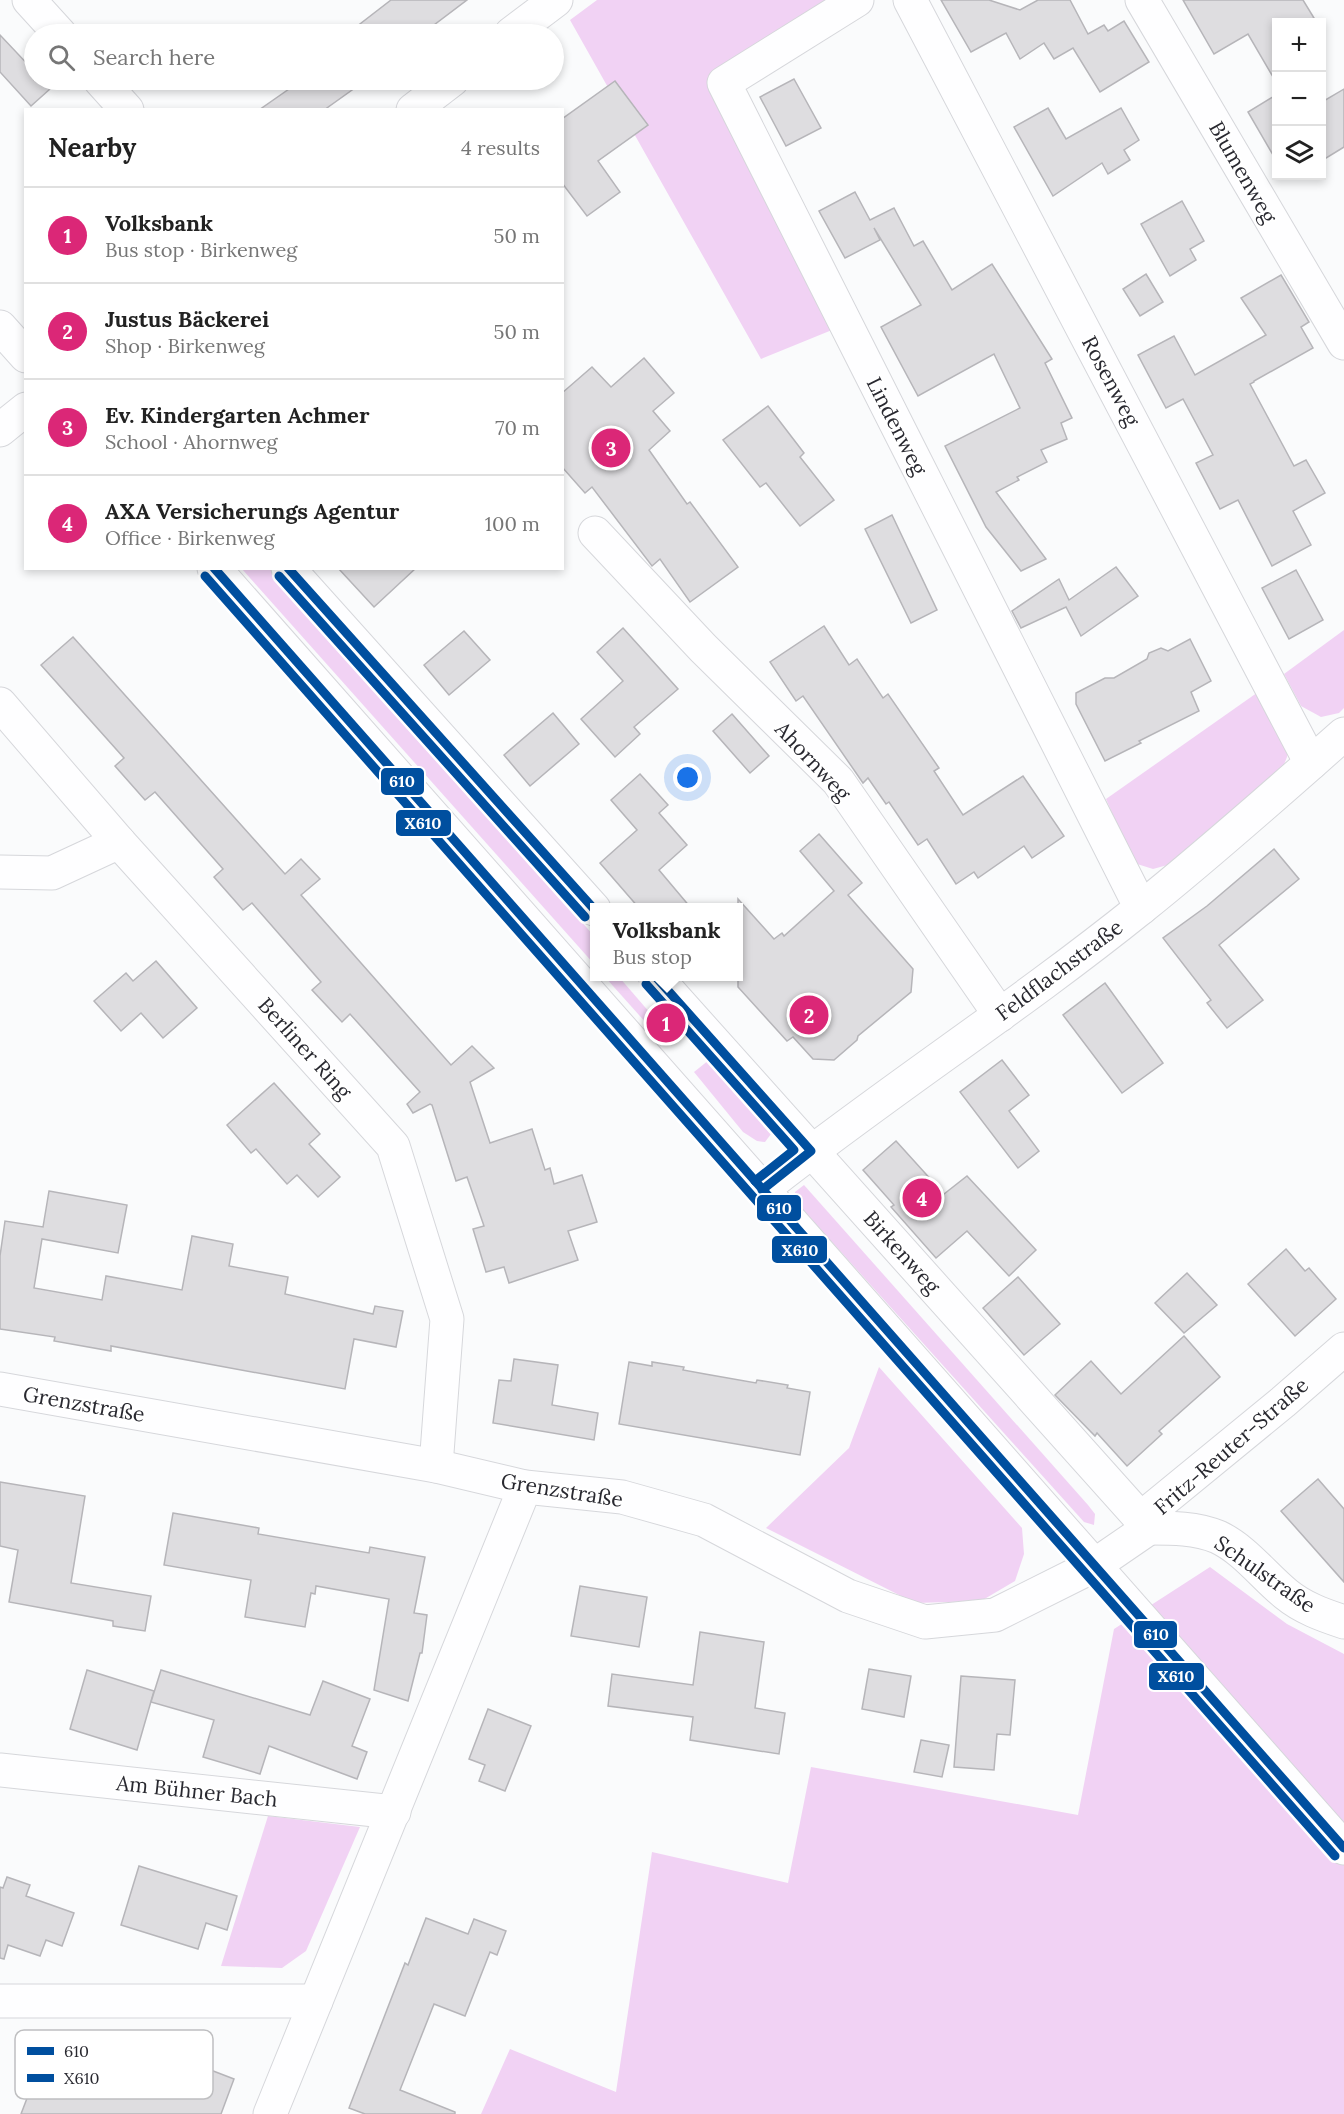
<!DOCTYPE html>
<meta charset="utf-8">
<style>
:root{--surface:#fff;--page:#f2f2f2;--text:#222;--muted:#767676;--line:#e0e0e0;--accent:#db2777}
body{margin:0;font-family:Lora,serif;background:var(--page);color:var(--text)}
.controls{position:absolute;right:18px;top:18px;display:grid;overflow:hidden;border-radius:0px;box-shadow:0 3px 9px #0003}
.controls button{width:54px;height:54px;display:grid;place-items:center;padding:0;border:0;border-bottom:2px solid var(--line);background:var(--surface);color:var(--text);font:30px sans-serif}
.you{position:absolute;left:688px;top:778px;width:21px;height:21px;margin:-15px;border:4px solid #fff;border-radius:50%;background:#1a73e8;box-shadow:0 0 0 9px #1a73e833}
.badge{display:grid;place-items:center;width:39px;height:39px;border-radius:50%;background:var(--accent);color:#fff;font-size:20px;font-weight:700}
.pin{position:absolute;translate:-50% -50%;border:3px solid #fff;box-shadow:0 2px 6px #0006}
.popup{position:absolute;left:590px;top:903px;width:153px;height:78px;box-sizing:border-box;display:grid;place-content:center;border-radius:0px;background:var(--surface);filter:drop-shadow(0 2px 4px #0005);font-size:20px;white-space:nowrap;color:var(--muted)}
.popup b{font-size:22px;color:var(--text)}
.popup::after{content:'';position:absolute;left:50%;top:100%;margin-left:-12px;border:12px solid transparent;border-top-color:var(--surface)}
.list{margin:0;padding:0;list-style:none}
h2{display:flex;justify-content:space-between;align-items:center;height:78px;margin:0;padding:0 24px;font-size:26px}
h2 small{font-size:20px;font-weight:400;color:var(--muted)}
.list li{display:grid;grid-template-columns:39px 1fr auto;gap:18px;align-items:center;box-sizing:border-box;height:96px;padding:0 24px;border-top:2px solid var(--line)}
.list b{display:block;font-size:22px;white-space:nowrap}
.list p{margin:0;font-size:20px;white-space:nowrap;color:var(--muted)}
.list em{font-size:20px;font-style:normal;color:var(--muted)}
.icon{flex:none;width:33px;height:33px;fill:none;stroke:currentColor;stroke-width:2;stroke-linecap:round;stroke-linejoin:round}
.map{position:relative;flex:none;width:1344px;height:2114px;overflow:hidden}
.search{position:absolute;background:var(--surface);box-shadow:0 3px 9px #0003;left:24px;top:24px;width:540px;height:66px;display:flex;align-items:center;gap:15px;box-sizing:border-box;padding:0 21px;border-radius:33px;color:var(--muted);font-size:22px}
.panel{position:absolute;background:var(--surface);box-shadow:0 3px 9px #0003;left:24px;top:108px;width:540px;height:462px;border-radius:0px}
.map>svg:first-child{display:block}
.green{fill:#f1d2f4}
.building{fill:#dedde0;stroke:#b6b5b9;stroke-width:1.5}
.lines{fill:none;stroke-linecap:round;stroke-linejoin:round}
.minor-casing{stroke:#d6d7db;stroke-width:35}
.minor{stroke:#fefeff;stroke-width:33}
.bus-1-casing{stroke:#fff;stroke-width:14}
.bus-2-casing{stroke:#fff;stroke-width:14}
.bus-1{stroke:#004f9f;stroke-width:9}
.bus-2{stroke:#004f9f;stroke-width:9}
.labels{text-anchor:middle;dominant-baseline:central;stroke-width:4.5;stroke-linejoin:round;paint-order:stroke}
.street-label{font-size:21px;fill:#292930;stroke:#fff}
.key{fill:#fff;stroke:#bfbfc1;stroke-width:1.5}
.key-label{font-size:16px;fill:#292930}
.line-badge{stroke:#fff;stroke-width:2}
.badge-label{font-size:16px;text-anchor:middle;font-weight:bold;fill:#fff}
</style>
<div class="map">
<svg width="1344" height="2114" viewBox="0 0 1344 2114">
<rect width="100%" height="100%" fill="#fafbfc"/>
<g class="green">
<polygon points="597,0 837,0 714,83 832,330 761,359 570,20"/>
<polygon points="242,569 272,569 594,936 594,964"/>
<polygon points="1344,630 1344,708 1339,713 1321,717 1301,706 1284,674"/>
<polygon points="1261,690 1289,741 1287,757 1281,772 1171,864 1153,869 1134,863 1106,799"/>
<polygon points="605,977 619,977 663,1028 656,1034"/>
<polygon points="709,1060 771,1134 765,1142 757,1141 743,1132 694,1072"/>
<polygon points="804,1185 1088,1505 1095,1514 1094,1525 1084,1522 796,1202 795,1192"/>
<polygon points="879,1367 1022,1528 1024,1554 1015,1581 981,1601 915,1603 766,1528 849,1448"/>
<polygon points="1210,1567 1287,1624 1344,1654 1344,2114 481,2114 510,2049 616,2092 652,1852 788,1883 811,1767 1078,1815 1114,1629"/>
<polygon points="268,1816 360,1827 306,1951 282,1968 221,1966"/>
</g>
<g class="building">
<polygon points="391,0 467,0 422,34 347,34"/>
<polygon points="941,0 989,0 1020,10 1038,0 1070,0 1088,34 1104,25 1108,31 1124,21 1149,62 1100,92 1073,48 1054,59 1044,43 1020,59 1006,33 971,52"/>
<polygon points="1183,0 1303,0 1314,18 1306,22 1276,22 1276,82 1248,34 1214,54"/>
<polygon points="0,35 34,71 34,80 42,80 50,89 31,106 0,72"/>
<polygon points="794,79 821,128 786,146 760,97"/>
<polygon points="302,80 366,80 324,110 259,110"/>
<polygon points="615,81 648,125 598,161 620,192 587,216 562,183 562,119"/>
<polygon points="1344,89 1344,147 1323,160 1322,102"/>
<polygon points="1276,95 1276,160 1248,112"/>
<polygon points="1048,108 1066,139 1121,108 1139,140 1124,150 1130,160 1108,174 1102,163 1053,196 1014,127"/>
<polygon points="855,192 870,220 894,208 914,246 923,241 952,290 992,264 1052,359 1045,363 1072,418 1061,423 1067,439 1041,450 1047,462 1017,477 1019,480 996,492 1046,559 1021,571 986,527 945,446 1020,408 994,354 918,396 881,327 921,305 874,228 880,240 845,258 819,211"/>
<polygon points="1182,201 1204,241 1190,249 1196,260 1170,276 1141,224"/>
<polygon points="1146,274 1163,302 1140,316 1123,289"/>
<polygon points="1281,275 1309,322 1301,327 1313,348 1254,381 1254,382 1250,384 1294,466 1306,460 1325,493 1293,511 1311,545 1272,566 1238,500 1220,509 1196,463 1213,455 1183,399 1166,408 1138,355 1174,336 1195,375 1266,335 1241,298"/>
<polygon points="644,358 674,393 653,411 670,431 649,450 687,504 690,502 738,567 690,602 660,559 652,566 592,487 585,493 562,467 562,393 592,367 611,387"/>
<polygon points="768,406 804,453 800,457 834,500 800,526 766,483 760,487 723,440"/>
<polygon points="892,515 937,610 911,623 865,529"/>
<polygon points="1116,567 1138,596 1081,636 1066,607 1021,628 1012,611 1059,579 1069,600"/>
<polygon points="338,568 416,568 374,607"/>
<polygon points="1296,570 1323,620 1289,639 1262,588"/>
<polygon points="824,626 849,665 857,659 883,698 888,694 939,768 934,771 963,815 1023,776 1064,836 1032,858 1024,846 978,878 974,872 956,884 927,839 918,845 889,802 886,804 868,778 863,783 803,696 796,701 770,662"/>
<polygon points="623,628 678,689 634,727 640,734 615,757 581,719 623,681 597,652"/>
<polygon points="464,631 490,660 449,695 424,665"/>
<polygon points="73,637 285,874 301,859 320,879 301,895 451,1065 472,1046 494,1068 470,1082 490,1143 532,1129 545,1170 550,1168 554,1184 582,1175 597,1222 568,1231 578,1260 509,1283 504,1267 486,1272 473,1229 484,1226 467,1177 456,1181 432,1105 430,1104 413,1113 407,1104 420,1092 350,1014 342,1022 312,990 321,982 252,903 243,910 214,877 223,869 155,792 145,800 115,766 124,758 41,665"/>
<polygon points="1190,639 1211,681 1191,692 1199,711 1139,741 1141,743 1105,761 1076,704 1076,693 1105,678 1114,678 1147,659 1149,653 1161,648 1168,651"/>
<polygon points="553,713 579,744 530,786 504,755"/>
<polygon points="732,714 769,756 750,773 713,731"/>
<polygon points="640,774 668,805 659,813 687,845 659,870 691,908 639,908 600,863 637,830 611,800"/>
<polygon points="819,834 862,883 848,895 913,969 911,992 858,1036 857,1040 834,1060 813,1059 793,1037 787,1041 738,987 738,899 774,939 782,933 784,936 834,891 800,851"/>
<polygon points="1274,849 1299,879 1219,945 1263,1000 1227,1028 1207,1003 1211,1000 1163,938 1207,906"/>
<polygon points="156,961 197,1008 163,1038 141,1013 121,1031 94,1001 126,973 133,981"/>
<polygon points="1105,983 1163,1063 1122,1093 1063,1015"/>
<polygon points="1002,1060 1029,1095 1009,1111 1039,1151 1018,1168 960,1092"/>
<polygon points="274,1083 320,1134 309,1144 340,1177 318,1197 297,1175 287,1184 256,1149 251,1153 227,1125"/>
<polygon points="896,1141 944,1194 967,1176 1036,1250 1009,1276 967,1231 936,1258 891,1207 894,1205 863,1170"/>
<polygon points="49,1191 127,1205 118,1253 42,1239 34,1288 102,1300 106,1276 182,1290 192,1236 233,1244 229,1266 288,1277 285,1294 373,1314 375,1306 403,1311 396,1347 354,1339 345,1389 111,1346 111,1351 54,1341 55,1337 0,1329 0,1256 5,1221 43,1227"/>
<polygon points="1286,1249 1305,1271 1309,1268 1336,1299 1295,1336 1248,1284"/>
<polygon points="1187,1273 1217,1305 1184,1333 1155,1303"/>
<polygon points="1018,1277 1060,1324 1024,1355 983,1308"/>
<polygon points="1184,1336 1220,1377 1159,1431 1162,1434 1127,1466 1097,1433 1095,1436 1055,1395 1091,1361 1121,1394"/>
<polygon points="514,1359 558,1365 552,1405 598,1413 594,1440 493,1423 499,1380 511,1381"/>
<polygon points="629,1362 652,1366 652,1362 684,1367 683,1370 705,1374 756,1383 757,1380 788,1385 787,1388 810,1392 800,1455 619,1424"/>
<polygon points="1318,1479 1344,1509 1344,1582 1281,1511"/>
<polygon points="0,1482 85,1496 71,1583 151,1596 145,1631 113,1626 113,1621 9,1602 18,1550 0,1546"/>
<polygon points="173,1513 259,1528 258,1534 369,1553 370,1547 425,1557 414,1613 427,1615 422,1653 420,1653 408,1701 374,1690 389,1599 316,1586 315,1594 311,1593 305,1627 245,1617 251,1580 164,1565"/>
<polygon points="580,1586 647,1597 639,1647 571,1636"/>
<polygon points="700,1632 764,1642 755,1708 785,1713 779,1754 690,1740 693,1717 608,1706 612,1674 693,1685"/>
<polygon points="869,1669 911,1676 904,1717 862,1709"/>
<polygon points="87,1670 154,1691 137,1750 70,1729"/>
<polygon points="161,1670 310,1715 323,1681 370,1699 352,1746 367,1752 357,1779 269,1746 260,1774 203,1757 214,1720 151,1702"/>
<polygon points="961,1676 1015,1680 1010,1735 997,1734 994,1770 954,1767"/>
<polygon points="488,1709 531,1726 505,1791 479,1781 485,1765 469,1759"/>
<polygon points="921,1740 949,1745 942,1777 914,1772"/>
<polygon points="139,1866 237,1896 227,1930 206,1923 198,1949 121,1925"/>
<polygon points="7,1877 30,1885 26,1896 74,1913 62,1946 46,1940 40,1956 8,1945 4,1959 0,1958 0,1887 3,1888"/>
<polygon points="426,1918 468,1934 474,1919 506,1931 497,1955 490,1952 465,2016 434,2004 400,2090 455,2112 455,2114 365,2114 349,2108 405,1963 408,1965"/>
<polygon points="169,2054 234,2079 221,2114 21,2114 42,2059 130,2092 134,2083 155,2091"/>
</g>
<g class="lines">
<defs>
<g id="minor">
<polyline points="29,0 60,34"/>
<polyline points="857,0 724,83 1141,908"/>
<polyline points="910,0 1311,763"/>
<polyline points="1142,0 1344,343"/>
<polyline points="511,34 556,0"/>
<polyline points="100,80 127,110"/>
<polyline points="413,110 452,80"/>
<polyline points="0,327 26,356"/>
<polyline points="0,430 26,409"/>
<polyline points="595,533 703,648 838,781 1000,1015"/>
<polyline points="214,568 1344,1848"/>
<polyline points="288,568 594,909"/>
<polyline points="0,704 119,842 393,1146 447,1319 436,1466"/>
<polyline points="0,872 52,873 119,842"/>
<polyline points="655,976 1149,1528"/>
<path d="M762,1190C886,1092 1018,1007 1141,908C1210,853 1277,793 1344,734"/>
<polyline points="0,1389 436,1466 525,1487 622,1497 704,1520 848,1596 925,1622 995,1615 1095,1565 1149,1528"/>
<polyline points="1149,1528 1150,1511 1283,1402 1344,1349"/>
<path d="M1149,1528C1172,1528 1196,1528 1218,1537C1244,1549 1264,1576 1286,1594C1303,1608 1323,1615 1344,1622"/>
<polyline points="0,1770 394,1812"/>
<polyline points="0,2001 316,2001"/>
<polyline points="270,2114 525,1487"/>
</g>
</defs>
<use href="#minor" class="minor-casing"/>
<use href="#minor" class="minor"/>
<defs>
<g id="bus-1">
<polyline points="214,568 1344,1848"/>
<polyline points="288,568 594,909"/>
<polyline points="655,976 811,1151 762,1190"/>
</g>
<g id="bus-2">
<polyline points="205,576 1335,1856"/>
<polyline points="279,576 585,917"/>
<polyline points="646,984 794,1150 755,1181"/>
</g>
</defs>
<use href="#bus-1" class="bus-1-casing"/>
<use href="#bus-2" class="bus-2-casing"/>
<use href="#bus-1" class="bus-1"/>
<use href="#bus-2" class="bus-2"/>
</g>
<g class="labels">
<g class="street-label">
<text transform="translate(1243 172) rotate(60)">Blumenweg</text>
<text transform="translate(1111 381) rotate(62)">Rosenweg</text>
<text transform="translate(897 426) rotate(63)">Lindenweg</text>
<text transform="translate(813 761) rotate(47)">Ahornweg</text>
<text transform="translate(1059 970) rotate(-37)">Feldflachstraße</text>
<text transform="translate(305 1048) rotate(48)">Berliner Ring</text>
<text transform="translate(902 1252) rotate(48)">Birkenweg</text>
<text transform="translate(84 1404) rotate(10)">Grenzstraße</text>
<text transform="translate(1231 1446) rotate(-41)">Fritz-Reuter-Straße</text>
<text transform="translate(562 1490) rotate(9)">Grenzstraße</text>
<text transform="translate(1265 1574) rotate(35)">Schulstraße</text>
<text transform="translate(197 1791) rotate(6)">Am Bühner Bach</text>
</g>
</g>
<rect x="15" y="2030" width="198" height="69" rx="9" class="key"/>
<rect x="27" y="2047" width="27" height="8" fill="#004f9f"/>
<rect x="27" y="2074" width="27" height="8" fill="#004f9f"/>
<g class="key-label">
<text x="64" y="2057">610</text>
<text x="64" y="2084">X610</text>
</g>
<g class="line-badge">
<rect x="380" y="767" width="45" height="29" rx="6" fill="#004f9f"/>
<rect x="395" y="809" width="57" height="28" rx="6" fill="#004f9f"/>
<rect x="756" y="1194" width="46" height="28" rx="6" fill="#004f9f"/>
<rect x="771" y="1235" width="57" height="29" rx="6" fill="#004f9f"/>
<rect x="1133" y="1620" width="45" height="29" rx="6" fill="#004f9f"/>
<rect x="1148" y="1662" width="57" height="29" rx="6" fill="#004f9f"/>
</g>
<g class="badge-label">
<text x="402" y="787">610</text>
<text x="423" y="829">X610</text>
<text x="779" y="1214">610</text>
<text x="800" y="1256">X610</text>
<text x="1156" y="1640">610</text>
<text x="1176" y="1682">X610</text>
</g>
</svg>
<div class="controls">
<button>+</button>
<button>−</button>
<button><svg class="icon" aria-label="layers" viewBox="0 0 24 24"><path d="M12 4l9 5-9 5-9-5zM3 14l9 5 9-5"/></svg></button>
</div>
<div class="you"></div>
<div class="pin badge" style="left:666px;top:1023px">1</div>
<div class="popup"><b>Volksbank</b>Bus stop</div>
<div class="pin badge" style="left:809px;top:1015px">2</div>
<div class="pin badge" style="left:611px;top:448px">3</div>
<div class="pin badge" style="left:922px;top:1198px">4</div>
<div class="search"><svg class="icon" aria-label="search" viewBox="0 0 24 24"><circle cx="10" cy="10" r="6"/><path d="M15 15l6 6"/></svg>Search here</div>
<section class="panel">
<h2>Nearby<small>4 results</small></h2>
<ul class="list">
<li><span class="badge">1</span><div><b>Volksbank</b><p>Bus stop · Birkenweg</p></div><em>50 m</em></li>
<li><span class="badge">2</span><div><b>Justus Bäckerei</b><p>Shop · Birkenweg</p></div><em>50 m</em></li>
<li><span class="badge">3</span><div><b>Ev. Kindergarten Achmer</b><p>School · Ahornweg</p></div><em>70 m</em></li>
<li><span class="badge">4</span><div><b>AXA Versicherungs Agentur</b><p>Office · Birkenweg</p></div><em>100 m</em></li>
</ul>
</section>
</div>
